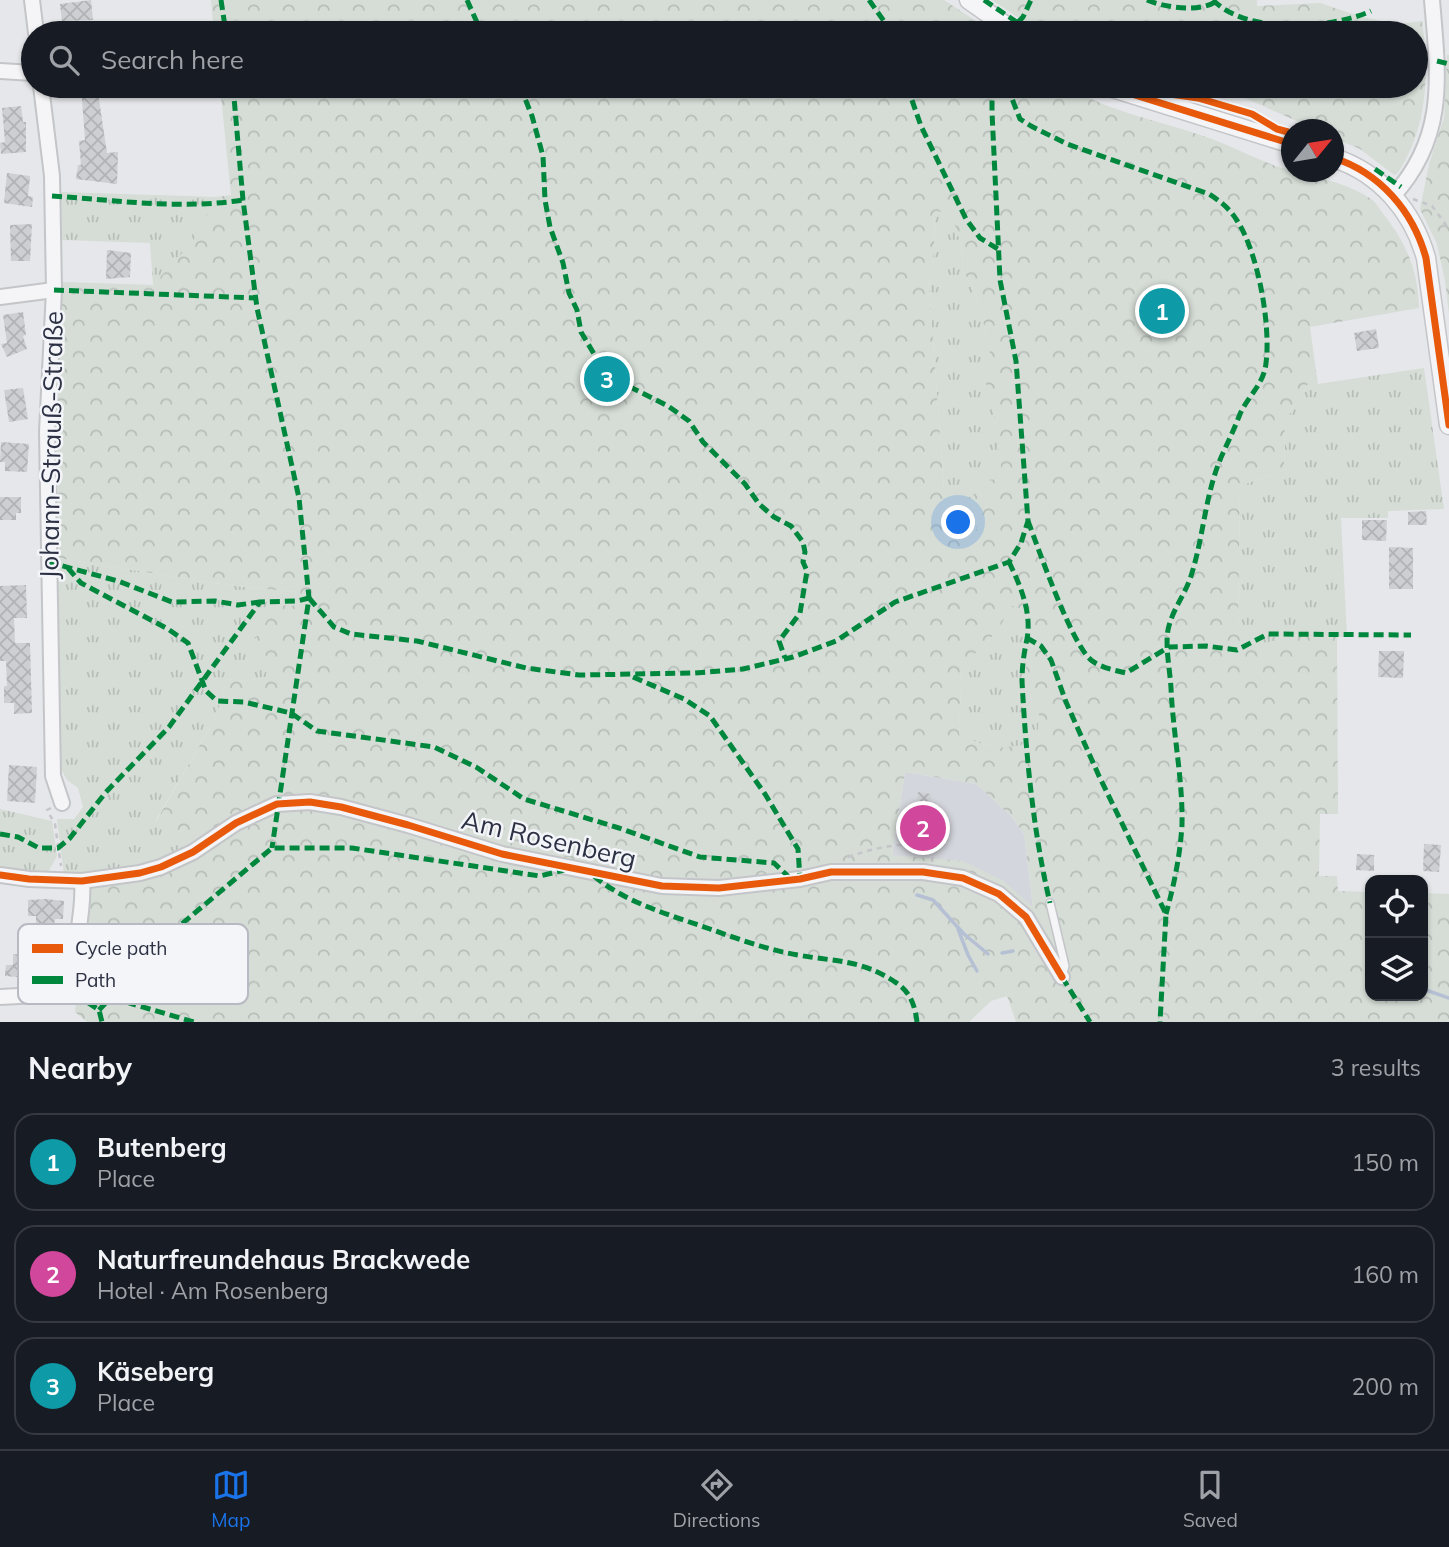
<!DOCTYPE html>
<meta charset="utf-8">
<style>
:root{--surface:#171b24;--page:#20242c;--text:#f1f3f6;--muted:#9ea1a6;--line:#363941;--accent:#1a73e8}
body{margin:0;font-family:Mulish,sans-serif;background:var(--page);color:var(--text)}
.controls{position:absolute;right:21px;bottom:21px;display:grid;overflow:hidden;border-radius:14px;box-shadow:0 2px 5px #0004}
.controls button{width:63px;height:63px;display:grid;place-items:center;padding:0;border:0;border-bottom:2px solid var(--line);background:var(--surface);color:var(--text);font:35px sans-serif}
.compass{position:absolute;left:1281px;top:119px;width:63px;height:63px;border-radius:50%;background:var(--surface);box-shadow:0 2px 5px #0004;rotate:60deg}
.you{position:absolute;left:959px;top:523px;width:24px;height:24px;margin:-18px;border:5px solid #fff;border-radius:50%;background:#1a73e8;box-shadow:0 0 0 10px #1a73e833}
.badge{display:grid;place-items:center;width:46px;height:46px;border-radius:50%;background:var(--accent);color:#fff;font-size:23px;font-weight:700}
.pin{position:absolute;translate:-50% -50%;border:4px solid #fff;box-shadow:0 2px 7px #0006}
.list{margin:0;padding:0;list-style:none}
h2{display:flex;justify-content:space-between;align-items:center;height:91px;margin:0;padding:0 28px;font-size:30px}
h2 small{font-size:23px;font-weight:400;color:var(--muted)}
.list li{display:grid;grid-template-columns:46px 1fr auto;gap:21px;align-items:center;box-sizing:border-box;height:98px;margin:0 14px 14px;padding:0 14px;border:2px solid var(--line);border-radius:21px}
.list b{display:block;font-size:26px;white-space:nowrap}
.list p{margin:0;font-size:23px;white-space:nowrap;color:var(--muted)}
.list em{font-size:23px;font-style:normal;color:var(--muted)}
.icon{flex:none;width:38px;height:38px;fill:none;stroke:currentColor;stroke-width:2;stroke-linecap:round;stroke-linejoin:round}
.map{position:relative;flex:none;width:1449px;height:1022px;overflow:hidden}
.search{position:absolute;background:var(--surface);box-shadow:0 2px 5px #0004;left:21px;right:21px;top:21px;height:77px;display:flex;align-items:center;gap:18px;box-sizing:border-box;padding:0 24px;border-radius:38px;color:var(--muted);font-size:26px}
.sheet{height:427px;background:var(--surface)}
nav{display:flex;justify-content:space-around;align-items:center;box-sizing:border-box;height:98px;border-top:2px solid var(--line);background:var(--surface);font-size:19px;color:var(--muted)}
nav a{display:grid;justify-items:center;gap:4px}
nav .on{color:var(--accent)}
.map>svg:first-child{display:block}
.built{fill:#d4d6dd}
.grass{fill:url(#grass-tufts)}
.forest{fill:url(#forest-crowns);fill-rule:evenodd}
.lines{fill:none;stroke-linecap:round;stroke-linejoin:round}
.stream{stroke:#b5c0d4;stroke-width:3.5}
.building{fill:url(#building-cross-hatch)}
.service-casing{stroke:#c4c5c8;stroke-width:10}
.minor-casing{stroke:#c4c5c8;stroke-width:18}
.tertiary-casing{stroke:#c4c5c8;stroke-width:21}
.path{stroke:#c5c5ca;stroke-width:2.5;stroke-dasharray:5 5;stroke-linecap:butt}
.service{stroke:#f5f5f7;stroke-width:7}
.minor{stroke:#f5f5f7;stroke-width:14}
.tertiary{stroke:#f5f5f7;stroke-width:18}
.quiet{stroke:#00873e;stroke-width:5;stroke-dasharray:10 5;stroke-linecap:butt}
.cycleway-casing{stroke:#f4f5f9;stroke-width:11}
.cycleway{stroke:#e8590c;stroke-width:7}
.labels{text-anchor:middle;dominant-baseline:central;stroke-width:5;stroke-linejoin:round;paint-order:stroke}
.street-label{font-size:26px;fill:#2c3144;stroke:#f4f5f9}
.key{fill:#f4f5f9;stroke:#b8bac3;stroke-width:2}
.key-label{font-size:19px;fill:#2c3144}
</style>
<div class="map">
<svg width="1449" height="1022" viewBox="0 0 1449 1022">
<defs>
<pattern id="grass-tufts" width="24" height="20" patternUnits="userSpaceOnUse" patternTransform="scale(1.75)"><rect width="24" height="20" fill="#d5ddd6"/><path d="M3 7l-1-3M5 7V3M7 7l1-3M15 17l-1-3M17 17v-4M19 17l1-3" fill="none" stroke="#b7beb9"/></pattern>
<pattern id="forest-crowns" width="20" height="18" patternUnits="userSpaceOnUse" patternTransform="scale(1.75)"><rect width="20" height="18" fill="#d5ddd6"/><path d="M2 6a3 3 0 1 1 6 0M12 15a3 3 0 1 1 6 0" fill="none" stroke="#b7beb9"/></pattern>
<pattern id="building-cross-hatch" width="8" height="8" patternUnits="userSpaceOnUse" patternTransform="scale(1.75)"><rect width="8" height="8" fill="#cecfd2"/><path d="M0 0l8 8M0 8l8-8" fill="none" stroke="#b1b2b6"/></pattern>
</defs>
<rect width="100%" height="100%" fill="#e6e7ea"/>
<polygon class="built" points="905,772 976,784 1010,815 1024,834 1033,908 1002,880 892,856"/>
<g class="grass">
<polygon points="61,192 216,197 194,241 153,285 150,243 62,240"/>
<polygon points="935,211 951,212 961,244 963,270 977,297 990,349 987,385 995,421 1003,474 982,486 977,529 965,536 944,520 944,488 929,287 934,249"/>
<polygon points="1424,368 1444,509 1388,511 1388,518 1341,518 1347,637 1288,635 1245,652 1238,633 1240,486 1284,470 1285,421 1316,371 1318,384"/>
<polygon points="57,558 227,585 296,592 293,607 251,645 269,658 266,677 246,681 227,679 216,717 155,822 186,833 186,845 156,861 121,870 64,875 57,819 74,819 83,807 78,788 67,780 61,769"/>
<path d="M1009,604L1029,611L1032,649L1026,661V689L1039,711L1038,742C1002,750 992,751 959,734L962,664C981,648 1004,630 1009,604Z"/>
<polygon points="0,809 52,821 57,856 47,874 0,867"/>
</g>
<g class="forest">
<polygon points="211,0 944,0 994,33 214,33"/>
<path d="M992,0H1257V6L1320,3L1362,17L1398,24L1422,21C1430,73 1427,130 1397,174L1394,175L1360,149L1334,138V130L1315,129L1231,92L1206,86H1416V33H1041Z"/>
<polygon points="1447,55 1449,55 1449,314 1445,281 1437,244 1420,209 1429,164 1444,118"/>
<path d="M220,86H1066C1111,113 1163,121 1212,139C1233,147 1254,158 1276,166C1306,176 1343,180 1371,199C1376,202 1380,210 1384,215C1407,244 1418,271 1419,308L1310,327L1316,371L1285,421L1284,470L1240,486L1238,633H1246L1245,651L1288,635L1337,637L1338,814H1320L1319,876H1337L1338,891L1370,892V996H1423V893L1449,894V1022H1016L1007,996L991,1001L969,1022H87L75,1012L90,889L159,876L184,862L186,833L155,823L216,717L227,679L246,681L266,677L269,658L251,645L277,605L293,606L296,592L227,585L57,558L55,431L63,282L153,285L193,241L216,197L231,195ZM935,211L951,213L961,244L963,270L977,297L990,349L986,385L995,421L1002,474L982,486L965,503L977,529L965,536L944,520V488L929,287L934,249ZM1009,605L1029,611L1032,649L1026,661V689L1039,711L1038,741C1002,750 992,751 959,734L962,665C981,648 1004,630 1009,605ZM905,772L976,784L1010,815L1024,834L1033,907L1002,880L963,861L892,855Z"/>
</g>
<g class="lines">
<g class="stream">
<polyline points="917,895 933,900 964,934 988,954"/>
<polyline points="958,929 968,955 977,971"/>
<polyline points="1002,953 1013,951"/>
<polyline points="1423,989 1449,998"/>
</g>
</g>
<g class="building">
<polygon points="91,0 93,20 62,21 60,4"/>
<polygon points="81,86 97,86 107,153 118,152 117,184 76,179 78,165 81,165 79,141 85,140"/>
<polygon points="21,106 23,122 26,122 26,152 1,154 0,143 5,142 2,108"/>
<polygon points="7,173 30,176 28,196 33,197 32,207 4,203"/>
<polygon points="32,224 30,261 11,261 10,225"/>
<polygon points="107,250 131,253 130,277 106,279"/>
<polygon points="23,312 26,335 23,336 27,349 7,357 1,344 7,343 3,315"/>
<polygon points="1376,329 1379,348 1357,351 1354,333"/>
<polygon points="23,388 28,419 9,422 4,390"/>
<polygon points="1,442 29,444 27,472 5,471 5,462 0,462"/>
<polygon points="0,497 21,497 21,513 16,513 16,520 0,520"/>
<polygon points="1426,511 1427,525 1408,525 1408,512"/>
<polygon points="1362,520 1387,520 1386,541 1362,540"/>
<polygon points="1389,547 1413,548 1413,589 1389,589"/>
<polygon points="26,585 27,618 14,618 15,643 30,643 32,713 14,714 14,703 4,703 4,686 7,686 6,661 0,661 0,586"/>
<polygon points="1379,651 1404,651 1403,678 1378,677"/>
<polygon points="9,765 37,767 35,803 7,801"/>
<polygon points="918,792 931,794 930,809 935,810 930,839 914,838"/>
<polygon points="1424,844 1441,845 1439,872 1423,871"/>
<polygon points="1357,854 1374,855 1374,871 1356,870"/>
<polygon points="46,899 64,901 63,919 55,919 54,925 36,924 36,916 28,916 28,900"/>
<polygon points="13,954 30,955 30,964 42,965 41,979 5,976 6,965 13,965"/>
</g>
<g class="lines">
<defs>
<polyline id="service" points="1050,903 1065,966 1062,976"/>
<g id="minor">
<polyline points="32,0 36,33"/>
<polyline points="0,71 33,73"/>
<polyline points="41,86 52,176 54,290 47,432 53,776 62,803"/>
<path d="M1393,196C1448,136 1438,74 1432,0"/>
<polyline points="0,297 54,290"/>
<polyline points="0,875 29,879 82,881 140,873 161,867 193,852 236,823 277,804 310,802 341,807 408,825 502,854 662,886 719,888 800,879 831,872 923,872 963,878 999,894 1026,917 1062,977"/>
<path d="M0,997L38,995L63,986C75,968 84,903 82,881"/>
</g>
<g id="tertiary">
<polyline points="969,0 1016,33"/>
<polyline points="1106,86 1292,144"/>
<path d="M1334,158C1380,173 1413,211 1426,258L1449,425"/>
</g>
</defs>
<use href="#service" class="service-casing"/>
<use href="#minor" class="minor-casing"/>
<use href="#tertiary" class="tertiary-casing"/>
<g class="path">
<polyline points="1413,199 1432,206 1449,229"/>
<polyline points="51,808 47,810 55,824 61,866"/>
<path d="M848,857C877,847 903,842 934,845L932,862"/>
</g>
<use href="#service" class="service"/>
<use href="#minor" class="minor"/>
<use href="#tertiary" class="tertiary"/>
<g class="quiet">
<polyline points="221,0 226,33"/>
<polyline points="467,0 479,27 486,33"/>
<polyline points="869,0 886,24 890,33"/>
<polyline points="984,0 1033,33"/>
<path d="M1147,0C1166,8 1202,13 1218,0"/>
<path d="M1213,0C1247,35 1331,29 1371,11"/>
<polyline points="886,24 896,26 903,33"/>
<polyline points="1008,33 1023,17 1031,0"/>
<polyline points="1437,61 1449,64"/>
<polyline points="233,86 243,200 257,308 299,498 309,598 272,848"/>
<polyline points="520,86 532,116 543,156 545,200 550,227 563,263 569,293 577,310 581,332 600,364 616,380 668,406 689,421 703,442 745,484 759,504 774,517 791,526 803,542 805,552 803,562 807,571 800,613 779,641 785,658"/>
<polyline points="907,86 921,126 966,219 980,238 998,249"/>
<path d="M1007,86L1020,119L1031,126L1067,144L1209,194C1220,201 1229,208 1236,219C1258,251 1271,325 1266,363C1264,384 1248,396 1240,414C1235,427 1229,440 1223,453C1205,492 1204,536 1191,576C1185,595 1172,610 1168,630C1165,647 1170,670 1171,688C1173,734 1183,780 1182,825C1180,856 1174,885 1166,914"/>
<polyline points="1375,169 1401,187"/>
<path d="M52,196C116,200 179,210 243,200"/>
<polyline points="54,290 256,298"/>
<path d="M1028,521C1039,550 1071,643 1091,660C1101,668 1114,670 1126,673L1169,647L1206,646L1237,650L1268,634L1411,635"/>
<polyline points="48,562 118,581 172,602 215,601 238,605 260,602"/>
<path d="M1009,562C1020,585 1032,612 1027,639C1024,653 1022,666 1022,681C1026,755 1033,831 1050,903"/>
<polyline points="68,568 81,583 168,629 188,643 206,691 217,701 244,702 291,713 317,731 434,747 476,767 524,799 619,828 700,857 774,863 791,879"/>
<polyline points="309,598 334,627 351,634 417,641 526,668 579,675 695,673 743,669 793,657 836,641 895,602 1009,562 1021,543 1028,521 1016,361 1000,280 992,112 992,86"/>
<polyline points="1027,638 1041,646 1051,660 1066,702 1099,776 1166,914 1160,1022"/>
<polyline points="633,677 684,699 710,716 765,794 798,849 800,879"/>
<polyline points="0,834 18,837 39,848 58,848 70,838 106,792 169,727 260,602 297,601 309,598"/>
<path d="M594,876C626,903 670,915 710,929C738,939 768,950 798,955C836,962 860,959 895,982C910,991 915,1005 917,1022"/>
<polyline points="1062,977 1090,1022"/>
<polyline points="63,986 99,1010 102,1022"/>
<polyline points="112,998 194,1022"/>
<polyline points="99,1010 171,933 272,848 352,848 540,876 564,870"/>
</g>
<defs>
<g id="cycleway">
<polyline points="1106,86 1292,144"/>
<polyline points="1163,93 1198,98 1252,114 1277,129 1288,132"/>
<path d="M1334,158C1380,173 1413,211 1426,258L1449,425"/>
<polyline points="0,875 29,879 82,881 140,873 161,867 193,852 236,823 277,804 310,802 341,807 408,825 502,854 662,886 719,888 800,879 831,872 923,872 963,878 999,894 1026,917 1062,977"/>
</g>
</defs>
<use href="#cycleway" class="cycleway-casing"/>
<use href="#cycleway" class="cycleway"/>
</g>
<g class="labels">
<g class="street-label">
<text transform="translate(51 445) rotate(-89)">Johann-Strauß-Straße</text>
<text transform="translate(549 839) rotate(13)">Am Rosenberg</text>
</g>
</g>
<rect x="18" y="924" width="230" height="80" rx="10" class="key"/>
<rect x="32" y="944" width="31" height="9" fill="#e8590c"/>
<rect x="32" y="976" width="31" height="8" fill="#00873e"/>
<g class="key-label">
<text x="75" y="955">Cycle path</text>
<text x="75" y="987">Path</text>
</g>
</svg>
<div class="controls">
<button><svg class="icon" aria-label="locate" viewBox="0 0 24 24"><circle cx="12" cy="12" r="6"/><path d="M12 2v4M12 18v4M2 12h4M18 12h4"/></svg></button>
<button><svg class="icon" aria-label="layers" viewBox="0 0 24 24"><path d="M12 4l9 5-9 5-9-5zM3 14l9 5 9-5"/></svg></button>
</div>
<svg class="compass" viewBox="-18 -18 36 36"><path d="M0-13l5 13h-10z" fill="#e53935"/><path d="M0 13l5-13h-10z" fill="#9ea1a6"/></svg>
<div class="you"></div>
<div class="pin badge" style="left:1162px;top:311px;background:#0f9aa8">1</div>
<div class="pin badge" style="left:923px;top:828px;background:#d1479c">2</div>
<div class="pin badge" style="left:607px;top:379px;background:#0f9aa8">3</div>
<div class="search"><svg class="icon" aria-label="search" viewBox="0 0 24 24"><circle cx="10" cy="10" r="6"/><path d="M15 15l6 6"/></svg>Search here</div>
</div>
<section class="sheet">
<h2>Nearby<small>3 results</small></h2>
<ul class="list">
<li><span class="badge" style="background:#0f9aa8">1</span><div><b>Butenberg</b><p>Place</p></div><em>150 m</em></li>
<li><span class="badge" style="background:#d1479c">2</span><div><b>Naturfreundehaus Brackwede</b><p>Hotel · Am Rosenberg</p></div><em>160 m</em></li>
<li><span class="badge" style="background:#0f9aa8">3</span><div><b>Käseberg</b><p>Place</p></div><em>200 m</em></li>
</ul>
</section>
<nav>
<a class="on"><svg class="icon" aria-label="map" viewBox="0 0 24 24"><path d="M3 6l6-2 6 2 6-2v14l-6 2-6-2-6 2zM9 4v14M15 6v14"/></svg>Map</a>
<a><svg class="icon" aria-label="directions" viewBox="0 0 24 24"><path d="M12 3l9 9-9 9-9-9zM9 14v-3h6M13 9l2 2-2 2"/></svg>Directions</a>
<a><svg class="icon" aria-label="saved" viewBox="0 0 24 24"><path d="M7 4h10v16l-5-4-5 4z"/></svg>Saved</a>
</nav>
